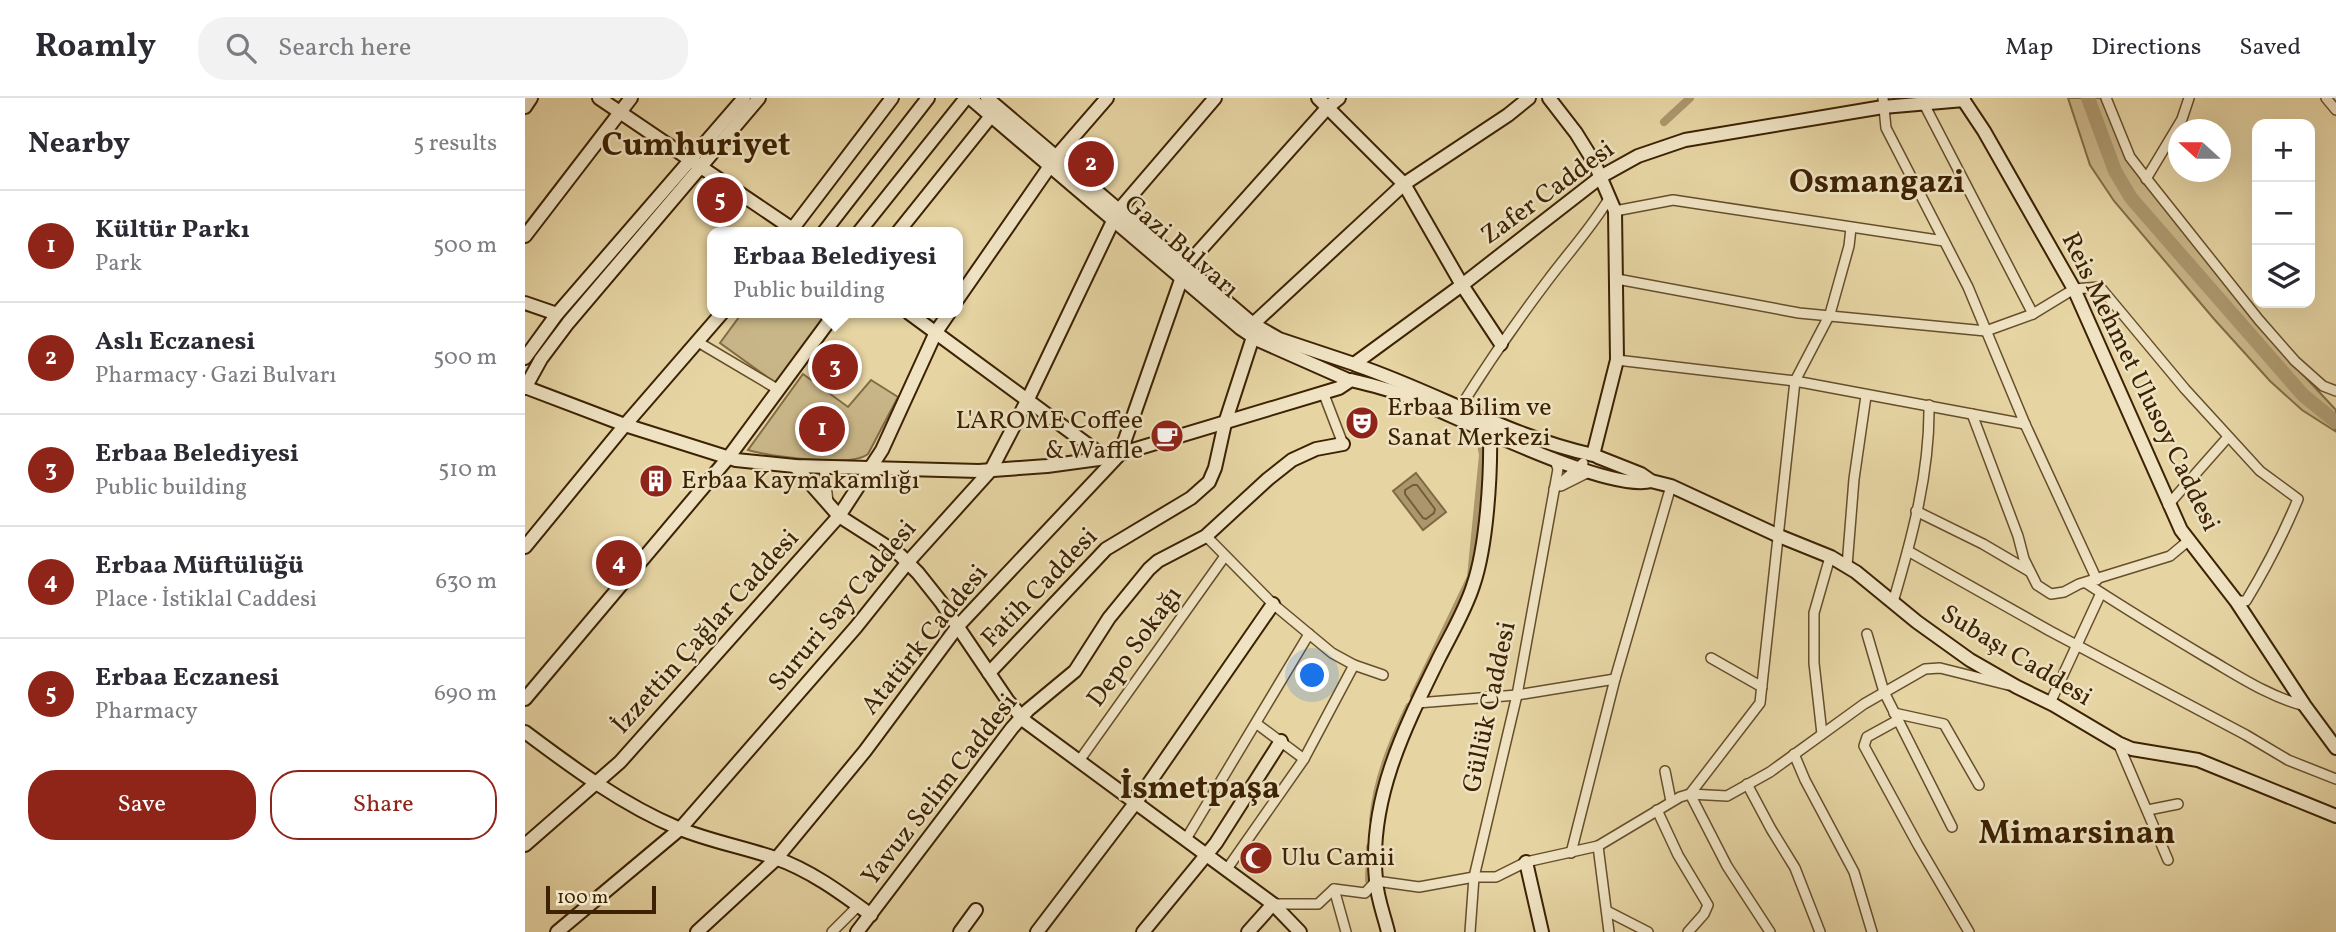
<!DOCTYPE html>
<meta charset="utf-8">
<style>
:root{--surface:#fff;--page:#f2f2f3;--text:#2b2b33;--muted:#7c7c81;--line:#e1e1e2;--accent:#8f2418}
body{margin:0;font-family:Vollkorn,serif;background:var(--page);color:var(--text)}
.controls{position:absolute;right:21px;top:21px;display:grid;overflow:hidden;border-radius:14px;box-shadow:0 7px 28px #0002}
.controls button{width:63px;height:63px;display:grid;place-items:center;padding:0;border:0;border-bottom:2px solid var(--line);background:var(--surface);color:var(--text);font:35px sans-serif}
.compass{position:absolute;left:1643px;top:21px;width:63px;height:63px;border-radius:50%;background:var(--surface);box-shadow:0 7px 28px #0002;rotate:291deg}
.scale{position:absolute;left:21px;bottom:18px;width:110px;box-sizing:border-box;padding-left:7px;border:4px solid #3c2203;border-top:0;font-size:19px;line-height:24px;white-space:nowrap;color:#3c2203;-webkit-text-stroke:5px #efe3c3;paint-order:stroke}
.you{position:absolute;left:788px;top:578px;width:24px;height:24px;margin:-18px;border:5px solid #fff;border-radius:50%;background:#1a73e8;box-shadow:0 0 0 10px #1a73e833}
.badge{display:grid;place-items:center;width:46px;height:46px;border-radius:50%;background:var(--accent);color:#fff;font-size:23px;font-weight:700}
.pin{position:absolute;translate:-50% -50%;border:4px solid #fff;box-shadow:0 2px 7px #0006}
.popup{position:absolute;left:182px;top:129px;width:256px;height:91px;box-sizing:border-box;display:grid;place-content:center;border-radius:14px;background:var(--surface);filter:drop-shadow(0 2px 5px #0005);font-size:23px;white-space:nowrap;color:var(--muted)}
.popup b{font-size:26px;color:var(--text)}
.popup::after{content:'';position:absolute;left:50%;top:100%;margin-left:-14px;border:14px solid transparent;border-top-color:var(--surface)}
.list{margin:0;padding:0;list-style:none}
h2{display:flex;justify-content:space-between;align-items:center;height:91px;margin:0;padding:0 28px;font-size:30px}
h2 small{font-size:23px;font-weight:400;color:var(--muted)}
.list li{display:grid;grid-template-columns:46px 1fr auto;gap:21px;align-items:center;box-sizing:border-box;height:112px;padding:0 28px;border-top:2px solid var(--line)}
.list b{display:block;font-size:26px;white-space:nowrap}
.list p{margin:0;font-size:23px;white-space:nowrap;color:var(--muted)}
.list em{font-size:23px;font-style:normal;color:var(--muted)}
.actions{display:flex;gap:14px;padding:21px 28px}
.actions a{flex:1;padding:16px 0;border:2px solid var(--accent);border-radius:28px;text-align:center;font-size:24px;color:var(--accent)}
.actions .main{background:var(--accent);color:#fff}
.icon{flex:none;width:38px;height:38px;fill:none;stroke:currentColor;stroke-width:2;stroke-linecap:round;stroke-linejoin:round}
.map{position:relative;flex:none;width:1811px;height:834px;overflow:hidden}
header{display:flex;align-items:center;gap:42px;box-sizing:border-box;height:98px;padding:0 35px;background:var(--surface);border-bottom:2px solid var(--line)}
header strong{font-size:33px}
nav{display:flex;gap:38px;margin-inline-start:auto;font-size:24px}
.search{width:490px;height:63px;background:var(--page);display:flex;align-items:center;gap:18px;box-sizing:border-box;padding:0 24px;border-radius:28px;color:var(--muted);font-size:26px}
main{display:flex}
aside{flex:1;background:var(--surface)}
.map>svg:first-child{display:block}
.green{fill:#c9b688;stroke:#826c46;stroke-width:2}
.water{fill:#ac976d;stroke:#7f6843;stroke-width:2}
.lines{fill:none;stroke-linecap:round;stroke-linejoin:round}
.shore{stroke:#745c38;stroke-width:2}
.canal{stroke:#ac976d;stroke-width:8}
.river{stroke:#ac976d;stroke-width:14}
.street-casing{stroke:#664e2b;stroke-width:12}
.secondary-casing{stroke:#3c2203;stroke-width:16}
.street{stroke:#efe3c3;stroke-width:9}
.secondary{stroke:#efe3c3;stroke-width:12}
.labels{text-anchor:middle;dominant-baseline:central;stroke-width:5;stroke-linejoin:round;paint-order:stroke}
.street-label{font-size:26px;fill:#3c2203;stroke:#efe3c3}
.poi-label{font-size:26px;fill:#3c2203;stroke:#efe3c3;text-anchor:start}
.district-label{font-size:33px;font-weight:bold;fill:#3c2203;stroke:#efe3c3}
</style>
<header>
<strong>Roamly</strong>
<div class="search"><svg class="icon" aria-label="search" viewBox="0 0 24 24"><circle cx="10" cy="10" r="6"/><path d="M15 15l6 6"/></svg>Search here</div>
<nav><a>Map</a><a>Directions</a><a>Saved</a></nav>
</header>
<main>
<aside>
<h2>Nearby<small>5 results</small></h2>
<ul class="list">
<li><span class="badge">1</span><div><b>Kültür Parkı</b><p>Park</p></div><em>500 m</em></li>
<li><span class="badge">2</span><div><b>Aslı Eczanesi</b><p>Pharmacy · Gazi Bulvarı</p></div><em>500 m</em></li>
<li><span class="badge">3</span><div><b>Erbaa Belediyesi</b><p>Public building</p></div><em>510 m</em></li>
<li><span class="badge">4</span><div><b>Erbaa Müftülüğü</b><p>Place · İstiklal Caddesi</p></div><em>630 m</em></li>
<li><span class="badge">5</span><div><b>Erbaa Eczanesi</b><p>Pharmacy</p></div><em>690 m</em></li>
</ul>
<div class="actions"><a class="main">Save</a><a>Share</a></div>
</aside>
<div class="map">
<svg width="1811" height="834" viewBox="0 0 1811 834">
<rect width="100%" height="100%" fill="#e6d4a3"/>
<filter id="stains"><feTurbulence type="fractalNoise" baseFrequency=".00286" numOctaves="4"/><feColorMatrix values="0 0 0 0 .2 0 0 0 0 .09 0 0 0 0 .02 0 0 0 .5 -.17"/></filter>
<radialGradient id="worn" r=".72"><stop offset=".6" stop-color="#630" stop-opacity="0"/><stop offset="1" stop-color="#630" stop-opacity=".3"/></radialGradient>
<g class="green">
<polygon points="1543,0 1576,0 1598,53 1754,251 1811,312 1810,333 1777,312 1745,283 1689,221 1589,103 1565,67"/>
<polygon points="217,215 303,215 252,286 195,245"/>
<path d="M278,276L323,309L346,282L373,299L343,356C326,370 245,358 223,352Z"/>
</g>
<polygon class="water" points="891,375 921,414 898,432 868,393"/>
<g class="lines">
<polygon class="shore" points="888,387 892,387 910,411 909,415 901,421 898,420 880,396 880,392"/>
<g class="canal">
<polyline points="1139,24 1165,0"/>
<polyline points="889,598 946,479 958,357 955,339"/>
<path d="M848,722C852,681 866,647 884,609"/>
<polyline points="844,782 845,749"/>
</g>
<polyline class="river" points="1563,0 1590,73 1606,100 1778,297 1811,324"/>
<defs>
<g id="street">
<polyline points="1358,0 1361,30 1443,189 1500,326 1572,482"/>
<polyline points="1581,0 1605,59 1625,85 1734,222 1770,263 1798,288 1811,293"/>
<polyline points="1801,0 1811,12"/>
<polyline points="1399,6 1508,216"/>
<polyline points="1621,81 1657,21 1664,0"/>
<polyline points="1090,113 1148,102 1419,143"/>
<path d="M1092,181L1274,215L1461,233L1508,216L1549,191L1575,189L1660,291L1735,373L1773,401C1758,437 1741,470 1721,503H1711"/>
<polyline points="173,244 254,292"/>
<polyline points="1092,262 1270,283 1500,326"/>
<polyline points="798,294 818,346"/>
<path d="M936,308C963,265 992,223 1023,182C1044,154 1067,129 1085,99"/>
<polyline points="1447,316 1493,438 1499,461 1512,487 1526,496 1539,494 1554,486 1645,458 1663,443"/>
<polyline points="299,369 303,404"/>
<polyline points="1036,388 1064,374"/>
<polyline points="1029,391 1058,365"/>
<polyline points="1643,407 1703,339"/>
<polyline points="1391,413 1458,446 1504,473"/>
<polyline points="681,438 748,506 807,555 829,567 858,577"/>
<polyline points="1383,453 1525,533 1721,637 1763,662 1811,681"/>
<polyline points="1322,468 1329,381 1341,298"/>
<path d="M1561,485C1601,511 1642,536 1684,561C1715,579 1745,599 1780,608"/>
<path d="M1368,504C1387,440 1405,374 1404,307"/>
<polyline points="1342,536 1359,594 1427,729"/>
<polyline points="1186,560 1237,589"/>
<polyline points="892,605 992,597 1090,581"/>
<polyline points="1525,605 1576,495"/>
<polyline points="1369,615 1419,626 1454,687"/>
<polyline points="1373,622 1342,639 1339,648 1393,747 1444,834"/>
<polyline points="732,626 779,661"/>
<polyline points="1297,636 1289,565 1289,515 1305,459"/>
<polyline points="1593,645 1643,762"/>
<polyline points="1269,656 1280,682 1329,774 1347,834"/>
<polyline points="554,663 700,458"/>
<polyline points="1140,673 1146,703"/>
<polyline points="1222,686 1246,731 1270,770 1295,834"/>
<polyline points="1132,712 1153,757 1183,807 1179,816 1163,834"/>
<polyline points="1623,712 1653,706"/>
<polyline points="661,741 784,536"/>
<polyline points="1073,748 1084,834"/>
<polyline points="1046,755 1090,581 1146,388"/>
<polyline points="702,771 779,661 829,567"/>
<polyline points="809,791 821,834"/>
<polyline points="748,806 793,806 809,791 840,795 851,783 894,789 949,779 971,779 1001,764 1073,748 1155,699 1165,696 1202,698 1245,674 1339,606 1400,571 1415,570 1483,587"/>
<polyline points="1082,813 1123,834"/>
<polyline points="307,834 333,808"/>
<polyline points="945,834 949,779 992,597 1033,371 1029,360"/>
<polyline points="1245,834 1202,768 1165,696 1235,605 1270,283 1305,216 1324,148 1326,130"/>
</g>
<g id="secondary">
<polyline points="74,0 272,134"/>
<polyline points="445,0 715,230 733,242 821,281"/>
<polyline points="462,0 728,226 754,241 829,266 937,187 1077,78 1113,58 1160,42 1358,9 1439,2"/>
<polyline points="793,0 879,86 937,187 976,246"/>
<polyline points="1437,0 1459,33 1549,191 1656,432 1711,503 1780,608 1811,650"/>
<polyline points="0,9 6,0"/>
<polyline points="530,60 582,0"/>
<polyline points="594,112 690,0"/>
<polyline points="265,134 367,0"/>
<polyline points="299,134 403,0"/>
<polyline points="334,134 441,0"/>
<polyline points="373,134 466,18"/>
<polyline points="0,138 106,0"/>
<polyline points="660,169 803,9 814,0"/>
<polyline points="432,202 525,68"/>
<polyline points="0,205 32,216"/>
<polyline points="384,215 581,360"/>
<polyline points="728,226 879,86 983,17 1004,0"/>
<polyline points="0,260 32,216 219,0"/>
<path d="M831,267C911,294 985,339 1068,357L1092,262L1090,113L1069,64L1051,35L1024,0"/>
<path d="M0,289L100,327L211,362L270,368L454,373L522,368L581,360L814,290L826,282C846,287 865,291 883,299C931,318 1083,395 1126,383"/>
<polyline points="0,290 16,261 43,225 234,0"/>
<polyline points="1073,359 1116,376 1126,383 1146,388 1254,438 1306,459 1331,474 1392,524 1445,562 1492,589 1529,607 1593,645 1607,651 1673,662 1811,718"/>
<polyline points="270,368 314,418 375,457 393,475 416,504 483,603 501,624 748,806 775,834"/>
<polyline points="0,449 100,327 197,215"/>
<polyline points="464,575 581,451 666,400 684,384 690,370 700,325 728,239"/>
<polyline points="0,601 203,360 310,215"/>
<path d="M0,634C48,670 98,707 153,730C184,743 218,749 250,760C285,772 316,795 346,817"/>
<polyline points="0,747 95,664 314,418 357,352 411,234 424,215"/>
<polyline points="1001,764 1017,834"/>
<polyline points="32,834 155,731 331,529 383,464 466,372 503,301 589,121"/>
<polyline points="172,834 251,761 340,653 433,528 595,356 657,179"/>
<polyline points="332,834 487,630 503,612 550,573 584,520 624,471 633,463 681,438 743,381 767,362 791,351 818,346"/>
<polyline points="435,834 451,812"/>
<polyline points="512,834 611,704 748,506"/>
<polyline points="618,834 691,745 756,643"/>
<polyline points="723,834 748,806"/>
<path d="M863,834C859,817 852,800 851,782C843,702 880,629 914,560C926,536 940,513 948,488C962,448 966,376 965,334"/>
</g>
</defs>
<use href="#street" class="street-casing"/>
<use href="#secondary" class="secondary-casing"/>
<use href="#street" class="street"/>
<use href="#secondary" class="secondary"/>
</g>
<defs>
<symbol id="theatre-disc" viewBox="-11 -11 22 22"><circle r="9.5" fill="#8f2418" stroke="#efe3c3"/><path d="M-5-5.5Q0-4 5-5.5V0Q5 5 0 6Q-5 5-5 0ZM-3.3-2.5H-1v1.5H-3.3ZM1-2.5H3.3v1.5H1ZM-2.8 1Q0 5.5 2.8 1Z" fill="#fff"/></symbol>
<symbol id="cafe-disc" viewBox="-11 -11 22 22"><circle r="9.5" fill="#8f2418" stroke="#efe3c3"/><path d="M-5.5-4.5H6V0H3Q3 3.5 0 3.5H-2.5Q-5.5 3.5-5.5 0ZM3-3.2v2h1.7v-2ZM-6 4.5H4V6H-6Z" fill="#fff"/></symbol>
<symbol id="building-disc" viewBox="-11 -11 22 22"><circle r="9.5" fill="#8f2418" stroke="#efe3c3"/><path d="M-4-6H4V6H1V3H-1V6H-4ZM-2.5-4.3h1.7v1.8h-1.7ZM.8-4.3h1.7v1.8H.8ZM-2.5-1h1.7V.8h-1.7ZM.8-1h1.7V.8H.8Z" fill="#fff"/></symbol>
<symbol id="mosque-disc" viewBox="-11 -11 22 22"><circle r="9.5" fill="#8f2418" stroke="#efe3c3"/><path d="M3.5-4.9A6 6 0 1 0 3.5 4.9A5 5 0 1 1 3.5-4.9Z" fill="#fff"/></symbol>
</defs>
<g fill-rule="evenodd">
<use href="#theatre-disc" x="818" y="306" width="38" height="38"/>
<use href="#cafe-disc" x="623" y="319" width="38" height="38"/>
<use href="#building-disc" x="112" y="364" width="38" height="38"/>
<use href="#mosque-disc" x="712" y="741" width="38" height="38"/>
</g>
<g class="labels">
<g class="street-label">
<text transform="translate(1023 95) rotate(-36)">Zafer Caddesi</text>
<text transform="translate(656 149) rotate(41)">Gazi Bulvarı</text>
<text transform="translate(1615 284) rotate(64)">Reis Mehmet Ulusoy Caddesi</text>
<text transform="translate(515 490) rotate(-46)">Fatih Caddesi</text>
<text transform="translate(318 508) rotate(-50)">Sururi Say Caddesi</text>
<text transform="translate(181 534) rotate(-48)">İzzettin Çağlar Caddesi</text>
<text transform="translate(400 542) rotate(-51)">Atatürk Caddesi</text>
<text transform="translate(610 549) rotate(-54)">Depo Sokağı</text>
<text transform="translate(1491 558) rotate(31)">Subaşı Caddesi</text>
<text transform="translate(965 609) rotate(-78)">Güllük Caddesi</text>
<text transform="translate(415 692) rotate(-52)">Yavuz Selim Caddesi</text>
</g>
<g class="poi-label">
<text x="862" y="310">Erbaa Bilim ve<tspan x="862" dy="30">Sanat Merkezi</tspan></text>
<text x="618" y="323" text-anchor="end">L'AROME Coffee<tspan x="618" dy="30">&amp; Waffle</tspan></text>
<text x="156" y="383">Erbaa Kaymakamlığı</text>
<text x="756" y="760">Ulu Camii</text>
</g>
<g class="district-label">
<text x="171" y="49">Cumhuriyet</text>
<text x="1352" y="86">Osmangazi</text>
<text x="675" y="692">İsmetpaşa</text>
<text x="1552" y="737">Mimarsinan</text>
</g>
</g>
<rect width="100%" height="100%" filter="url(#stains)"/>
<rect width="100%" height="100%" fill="url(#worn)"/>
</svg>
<div class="controls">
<button>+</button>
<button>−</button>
<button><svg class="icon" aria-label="layers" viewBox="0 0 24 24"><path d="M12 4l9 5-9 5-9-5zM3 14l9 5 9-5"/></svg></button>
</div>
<svg class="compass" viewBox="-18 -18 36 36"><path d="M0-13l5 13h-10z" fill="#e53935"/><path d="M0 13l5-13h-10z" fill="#7c7c81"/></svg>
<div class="scale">100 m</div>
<div class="you"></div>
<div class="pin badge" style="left:297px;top:331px">1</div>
<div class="pin badge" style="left:566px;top:66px">2</div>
<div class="pin badge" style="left:310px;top:269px">3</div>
<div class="popup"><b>Erbaa Belediyesi</b>Public building</div>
<div class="pin badge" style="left:94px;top:465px">4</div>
<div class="pin badge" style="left:195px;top:102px">5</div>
</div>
</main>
